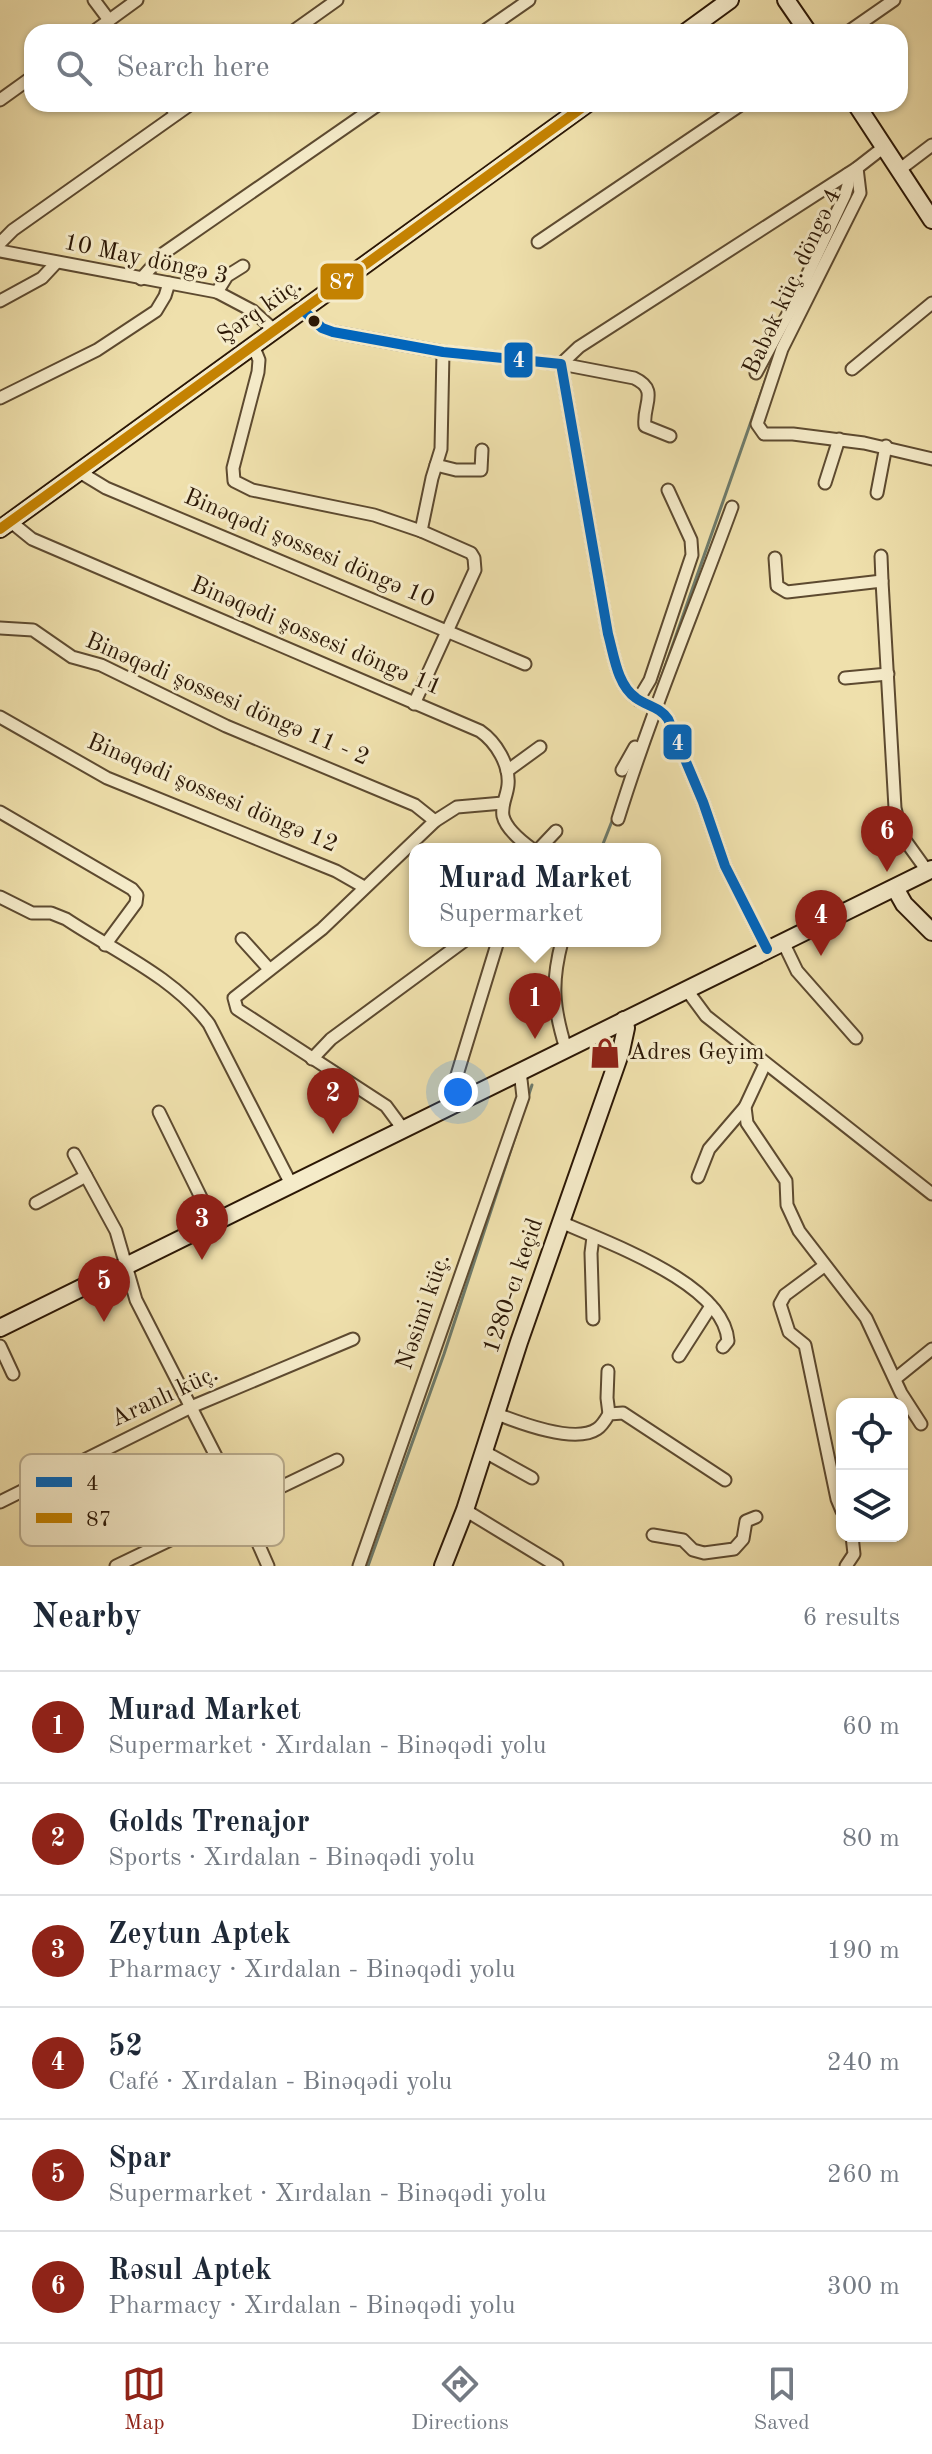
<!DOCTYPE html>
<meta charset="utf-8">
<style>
:root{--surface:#fff;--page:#f2f2f3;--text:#1f2937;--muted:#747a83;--line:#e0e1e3;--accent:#8f2418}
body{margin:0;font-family:"Old Standard TT",serif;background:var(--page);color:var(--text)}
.controls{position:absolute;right:24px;bottom:24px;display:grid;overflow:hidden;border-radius:16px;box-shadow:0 2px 6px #0004}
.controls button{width:72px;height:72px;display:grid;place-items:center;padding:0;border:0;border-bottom:2px solid var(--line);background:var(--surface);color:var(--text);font:40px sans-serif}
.you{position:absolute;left:458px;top:1092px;width:28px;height:28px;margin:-20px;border:6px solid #fff;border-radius:50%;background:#1a73e8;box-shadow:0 0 0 12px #1a73e833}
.badge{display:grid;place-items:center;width:52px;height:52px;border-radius:50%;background:var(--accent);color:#fff;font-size:26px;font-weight:700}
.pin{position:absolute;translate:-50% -66px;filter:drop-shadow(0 2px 4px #0008)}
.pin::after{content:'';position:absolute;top:42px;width:28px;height:24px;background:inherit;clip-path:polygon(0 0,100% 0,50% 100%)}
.popup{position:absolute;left:409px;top:843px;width:252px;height:104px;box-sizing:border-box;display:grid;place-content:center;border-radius:16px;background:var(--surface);filter:drop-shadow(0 2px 6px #0005);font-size:26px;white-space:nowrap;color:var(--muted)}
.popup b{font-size:30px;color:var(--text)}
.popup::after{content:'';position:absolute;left:50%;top:100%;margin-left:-16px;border:16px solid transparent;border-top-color:var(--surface)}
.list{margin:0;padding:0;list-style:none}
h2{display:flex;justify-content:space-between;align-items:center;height:104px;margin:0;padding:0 32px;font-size:34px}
h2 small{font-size:26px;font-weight:400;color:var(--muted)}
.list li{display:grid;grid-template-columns:52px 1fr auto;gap:24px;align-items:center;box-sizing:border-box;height:112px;padding:0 32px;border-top:2px solid var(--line)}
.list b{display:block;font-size:30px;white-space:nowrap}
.list p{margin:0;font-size:26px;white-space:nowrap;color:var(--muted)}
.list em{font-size:26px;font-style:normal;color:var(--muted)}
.icon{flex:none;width:44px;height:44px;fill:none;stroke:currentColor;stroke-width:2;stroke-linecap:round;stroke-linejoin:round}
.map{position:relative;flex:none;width:932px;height:1566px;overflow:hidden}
.search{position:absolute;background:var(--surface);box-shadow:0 2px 6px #0004;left:24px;right:24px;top:24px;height:88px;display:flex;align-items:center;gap:20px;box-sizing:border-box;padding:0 28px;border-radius:24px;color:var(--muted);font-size:30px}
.sheet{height:776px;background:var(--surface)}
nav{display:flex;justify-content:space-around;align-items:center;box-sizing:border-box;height:112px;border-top:2px solid var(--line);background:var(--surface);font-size:22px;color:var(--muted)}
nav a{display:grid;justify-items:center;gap:4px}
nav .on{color:var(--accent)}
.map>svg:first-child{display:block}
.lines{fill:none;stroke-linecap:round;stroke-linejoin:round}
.stream{stroke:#6e7b6b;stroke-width:3}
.street-casing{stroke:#5d4a30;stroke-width:15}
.secondary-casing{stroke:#2c1806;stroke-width:20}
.street{stroke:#f5ebc9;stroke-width:11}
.secondary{stroke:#f5ebc9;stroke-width:16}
.bus-1-casing{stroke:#f5ebc9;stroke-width:16}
.bus-2-casing{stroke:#f5ebc9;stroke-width:16}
.bus-1{stroke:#0065bd;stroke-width:10}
.bus-2{stroke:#c48202;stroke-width:10}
.bus-dot{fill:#2c1806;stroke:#f5ebc9;stroke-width:3}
.labels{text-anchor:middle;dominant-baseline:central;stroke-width:6;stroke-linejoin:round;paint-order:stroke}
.street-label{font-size:24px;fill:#2c1806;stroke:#f5ebc9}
.poi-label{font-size:24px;fill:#2c1806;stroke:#f5ebc9;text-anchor:start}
.key{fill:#f5ebc9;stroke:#b9ac8e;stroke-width:2}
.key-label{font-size:22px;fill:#2c1806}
.line-badge{stroke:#f5ebc9;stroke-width:3}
.badge-label{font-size:22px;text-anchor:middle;font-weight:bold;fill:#fff}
</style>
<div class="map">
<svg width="932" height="1566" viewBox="0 0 932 1566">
<rect width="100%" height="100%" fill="#efe0ac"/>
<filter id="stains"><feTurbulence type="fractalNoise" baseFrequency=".0025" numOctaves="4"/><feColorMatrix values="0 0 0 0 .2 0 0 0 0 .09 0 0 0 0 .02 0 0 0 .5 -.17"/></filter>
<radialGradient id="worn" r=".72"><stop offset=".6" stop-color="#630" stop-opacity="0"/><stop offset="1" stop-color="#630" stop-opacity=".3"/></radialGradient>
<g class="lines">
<g class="stream">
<polyline points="833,233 854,190"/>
<polyline points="659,684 774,356"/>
<polyline points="601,849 614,816"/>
<polyline points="528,1097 532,1085"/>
<polyline points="368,1566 444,1354 521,1119"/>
</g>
<defs>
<g id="street">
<polyline points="94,0 109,20"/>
<polyline points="93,32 137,0"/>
<polyline points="292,32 337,0"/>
<polyline points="483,32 529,0"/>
<polyline points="848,32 894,0"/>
<polyline points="0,100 32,77"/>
<polyline points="169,104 176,114"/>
<polyline points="857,168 860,193 782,349 757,424 764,434 793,434 864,443 932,459"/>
<polyline points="899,170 932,145"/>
<polyline points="538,242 742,104"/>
<polyline points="0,243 13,230 191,104"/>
<polyline points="0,251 217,292 253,311 274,330"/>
<polyline points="141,279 164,253 379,104"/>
<polyline points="217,292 227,276 243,266"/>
<polyline points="0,301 42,278 56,263"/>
<path d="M303,310L322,328L333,332L443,352L561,364L608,634C614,655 617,685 636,698C647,706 660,707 668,719L703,802L725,866L767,949"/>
<polyline points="253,345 259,360 258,372 233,468 234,481 252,490 374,515 421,531 471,553 474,558 475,570 414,704"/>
<polyline points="852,369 932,303"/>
<polyline points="756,373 796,299 845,195 848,185 848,174"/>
<polyline points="0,398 97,350 156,311 165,296 169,283"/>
<path d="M670,436L645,426C642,405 660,390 634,378L561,364L579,347L857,168L884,147"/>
<polyline points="436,465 456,470 481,470 482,450"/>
<polyline points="78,471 106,488 525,664"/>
<polyline points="825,483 839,439"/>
<polyline points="877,493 886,446"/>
<path d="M11,522L32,539L480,731C496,742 510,765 508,785C507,796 501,805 503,816C506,829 521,841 532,849"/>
<polyline points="421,531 432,478 441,449 443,352"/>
<polyline points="881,556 882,581"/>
<polyline points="775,558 777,586 787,592 882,581 895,808 902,836 928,872"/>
<polyline points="0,628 33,630 72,657 101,665 226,726 415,805 435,821"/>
<polyline points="845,678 888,674"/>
<polyline points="638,700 650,680 692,555 691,540 668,490"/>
<polyline points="0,717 107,778 336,871 364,887"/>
<polyline points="622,770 635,747"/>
<polyline points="507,771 540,747"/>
<polyline points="0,812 132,889 137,895 136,903 105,945"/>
<path d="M618,819C651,713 694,611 732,507"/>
<polyline points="539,849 556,831"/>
<path d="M0,897L32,913H51L66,919C114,951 174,977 209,1024L291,1184"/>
<polyline points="242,939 269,969"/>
<path d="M562,941C551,983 553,1007 566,1049"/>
<polyline points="783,942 797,971 856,1038"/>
<polyline points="686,989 706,1016 932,1194"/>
<polyline points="312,1059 331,1039 464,941"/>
<polyline points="765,1064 745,1107 747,1123 786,1181 787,1205 799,1231 866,1318 901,1393 921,1424"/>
<polyline points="464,1099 457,1075 498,941"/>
<polyline points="159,1112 213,1222"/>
<polyline points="403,1129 386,1106 237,1009 234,998 322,929 435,821 457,807 503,803"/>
<polyline points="74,1154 116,1231 136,1300 242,1507 268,1566"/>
<polyline points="698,1177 709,1149 745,1107"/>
<polyline points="36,1203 86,1176"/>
<path d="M561,1222C607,1243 724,1283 728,1341L723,1347"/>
<polyline points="824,1266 785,1295 780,1304 789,1332 805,1345 837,1499 842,1511"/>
<polyline points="593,1319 591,1253 593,1237"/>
<polyline points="0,1346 13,1374"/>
<polyline points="679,1356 711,1306"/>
<polyline points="608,1371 607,1398 609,1414"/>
<polyline points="895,1379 932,1349"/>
<path d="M497,1414C520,1423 575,1444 597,1429C602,1426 606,1419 609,1414L623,1413L725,1480"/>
<polyline points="485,1452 532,1478"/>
<polyline points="0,1502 191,1407 353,1339"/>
<polyline points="465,1510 557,1566"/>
<polyline points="653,1535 683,1540 693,1550 704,1553 734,1549 743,1539 746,1521 756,1517"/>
<polyline points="116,1566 337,1460"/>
<polyline points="359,1566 523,1097 520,1071"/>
<polyline points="846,1566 854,1554 852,1536"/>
</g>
<g id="secondary">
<polyline points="786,0 808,32"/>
<polyline points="686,32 730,0"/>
<polyline points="856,104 932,220"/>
<polyline points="0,529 587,104"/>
<polyline points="895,888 904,904 932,932"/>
<polyline points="0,1328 932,869"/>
<polyline points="443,1566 465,1510 519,1342 621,1051 626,1028 624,1020"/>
</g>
</defs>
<use href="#street" class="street-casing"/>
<use href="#secondary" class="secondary-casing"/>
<use href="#street" class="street"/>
<use href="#secondary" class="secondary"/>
<defs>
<path id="bus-1" d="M303,310L322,328L333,332L443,352L561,364L608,634C614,655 617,685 636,698C647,706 660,707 668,719L703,802L725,866L767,949"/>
<polyline id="bus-2" points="0,529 587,104"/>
</defs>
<use href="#bus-1" class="bus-1-casing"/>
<use href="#bus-2" class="bus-2-casing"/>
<use href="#bus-1" class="bus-1"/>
<use href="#bus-2" class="bus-2"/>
</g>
<defs>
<symbol id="shop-bare" viewBox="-9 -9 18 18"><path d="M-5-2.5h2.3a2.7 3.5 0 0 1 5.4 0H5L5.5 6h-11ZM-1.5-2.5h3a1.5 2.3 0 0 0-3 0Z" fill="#8f2418" stroke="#f5ebc9" stroke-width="2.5" paint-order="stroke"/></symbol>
</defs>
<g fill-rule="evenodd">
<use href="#shop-bare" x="583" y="1031" width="44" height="44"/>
</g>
<circle class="bus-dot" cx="314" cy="321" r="7"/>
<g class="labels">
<g class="street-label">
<text transform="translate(146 260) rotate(12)">10 May döngə 3</text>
<text transform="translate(793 282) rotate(-65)">Babək küç. döngə 4</text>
<text transform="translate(260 311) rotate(-35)">Şərq küç.</text>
<text transform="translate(309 549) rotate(23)">Binəqədi şossesi döngə 10</text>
<text transform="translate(316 637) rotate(23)">Binəqədi şossesi döngə 11</text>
<text transform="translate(227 700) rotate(23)">Binəqədi şossesi döngə 11 - 2</text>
<text transform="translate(212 794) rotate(23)">Binəqədi şossesi döngə 12</text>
<text transform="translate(514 1286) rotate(-71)">1280-cı keçid</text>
<text transform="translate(424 1312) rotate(-71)">Nəsimi küç.</text>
<text transform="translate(165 1397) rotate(-25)">Aranlı küç.</text>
</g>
<g class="poi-label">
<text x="629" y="1053">Adres Geyim</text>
</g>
</g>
<rect x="20" y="1454" width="264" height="92" rx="12" class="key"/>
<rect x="36" y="1477" width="36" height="10" fill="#0065bd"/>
<rect x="36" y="1513" width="36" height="10" fill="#c48202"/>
<g class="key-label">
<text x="86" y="1490">4</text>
<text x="86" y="1526">87</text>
</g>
<g class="line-badge">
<rect x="319" y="262" width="46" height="39" rx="8" fill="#c48202"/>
<rect x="503" y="341" width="31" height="38" rx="8" fill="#0065bd"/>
<rect x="662" y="723" width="31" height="38" rx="8" fill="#0065bd"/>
</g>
<g class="badge-label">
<text x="342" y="289">87</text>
<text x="519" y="367">4</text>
<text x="678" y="750">4</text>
</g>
<rect width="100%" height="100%" filter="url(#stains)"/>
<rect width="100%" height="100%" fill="url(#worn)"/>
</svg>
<div class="controls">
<button><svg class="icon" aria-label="locate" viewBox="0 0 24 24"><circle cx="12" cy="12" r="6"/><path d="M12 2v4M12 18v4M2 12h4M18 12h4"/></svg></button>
<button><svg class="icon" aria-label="layers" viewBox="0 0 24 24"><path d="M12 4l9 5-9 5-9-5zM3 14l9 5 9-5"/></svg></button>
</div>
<div class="you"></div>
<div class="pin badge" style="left:535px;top:1039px">1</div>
<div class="popup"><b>Murad Market</b>Supermarket</div>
<div class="pin badge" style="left:333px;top:1134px">2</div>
<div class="pin badge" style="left:202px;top:1260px">3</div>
<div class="pin badge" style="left:821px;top:956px">4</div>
<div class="pin badge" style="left:104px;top:1322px">5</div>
<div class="pin badge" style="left:887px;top:872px">6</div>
<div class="search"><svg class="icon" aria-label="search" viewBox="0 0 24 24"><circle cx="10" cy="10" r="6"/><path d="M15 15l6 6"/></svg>Search here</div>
</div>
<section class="sheet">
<h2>Nearby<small>6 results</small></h2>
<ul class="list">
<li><span class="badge">1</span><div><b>Murad Market</b><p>Supermarket · Xırdalan - Binəqədi yolu</p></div><em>60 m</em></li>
<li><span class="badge">2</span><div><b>Golds Trenajor</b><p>Sports · Xırdalan - Binəqədi yolu</p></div><em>80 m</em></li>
<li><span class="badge">3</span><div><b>Zeytun Aptek</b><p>Pharmacy · Xırdalan - Binəqədi yolu</p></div><em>190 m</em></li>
<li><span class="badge">4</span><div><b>52</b><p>Café · Xırdalan - Binəqədi yolu</p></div><em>240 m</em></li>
<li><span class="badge">5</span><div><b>Spar</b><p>Supermarket · Xırdalan - Binəqədi yolu</p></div><em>260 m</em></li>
<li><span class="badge">6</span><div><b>Rəsul Aptek</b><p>Pharmacy · Xırdalan - Binəqədi yolu</p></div><em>300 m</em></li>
</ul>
</section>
<nav>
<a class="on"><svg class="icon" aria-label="map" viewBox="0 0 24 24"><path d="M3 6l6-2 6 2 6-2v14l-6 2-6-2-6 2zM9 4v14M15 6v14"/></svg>Map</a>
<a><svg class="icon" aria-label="directions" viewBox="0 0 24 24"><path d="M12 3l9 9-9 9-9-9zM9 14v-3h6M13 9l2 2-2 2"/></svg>Directions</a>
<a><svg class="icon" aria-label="saved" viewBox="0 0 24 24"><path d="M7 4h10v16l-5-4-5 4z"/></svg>Saved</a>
</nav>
